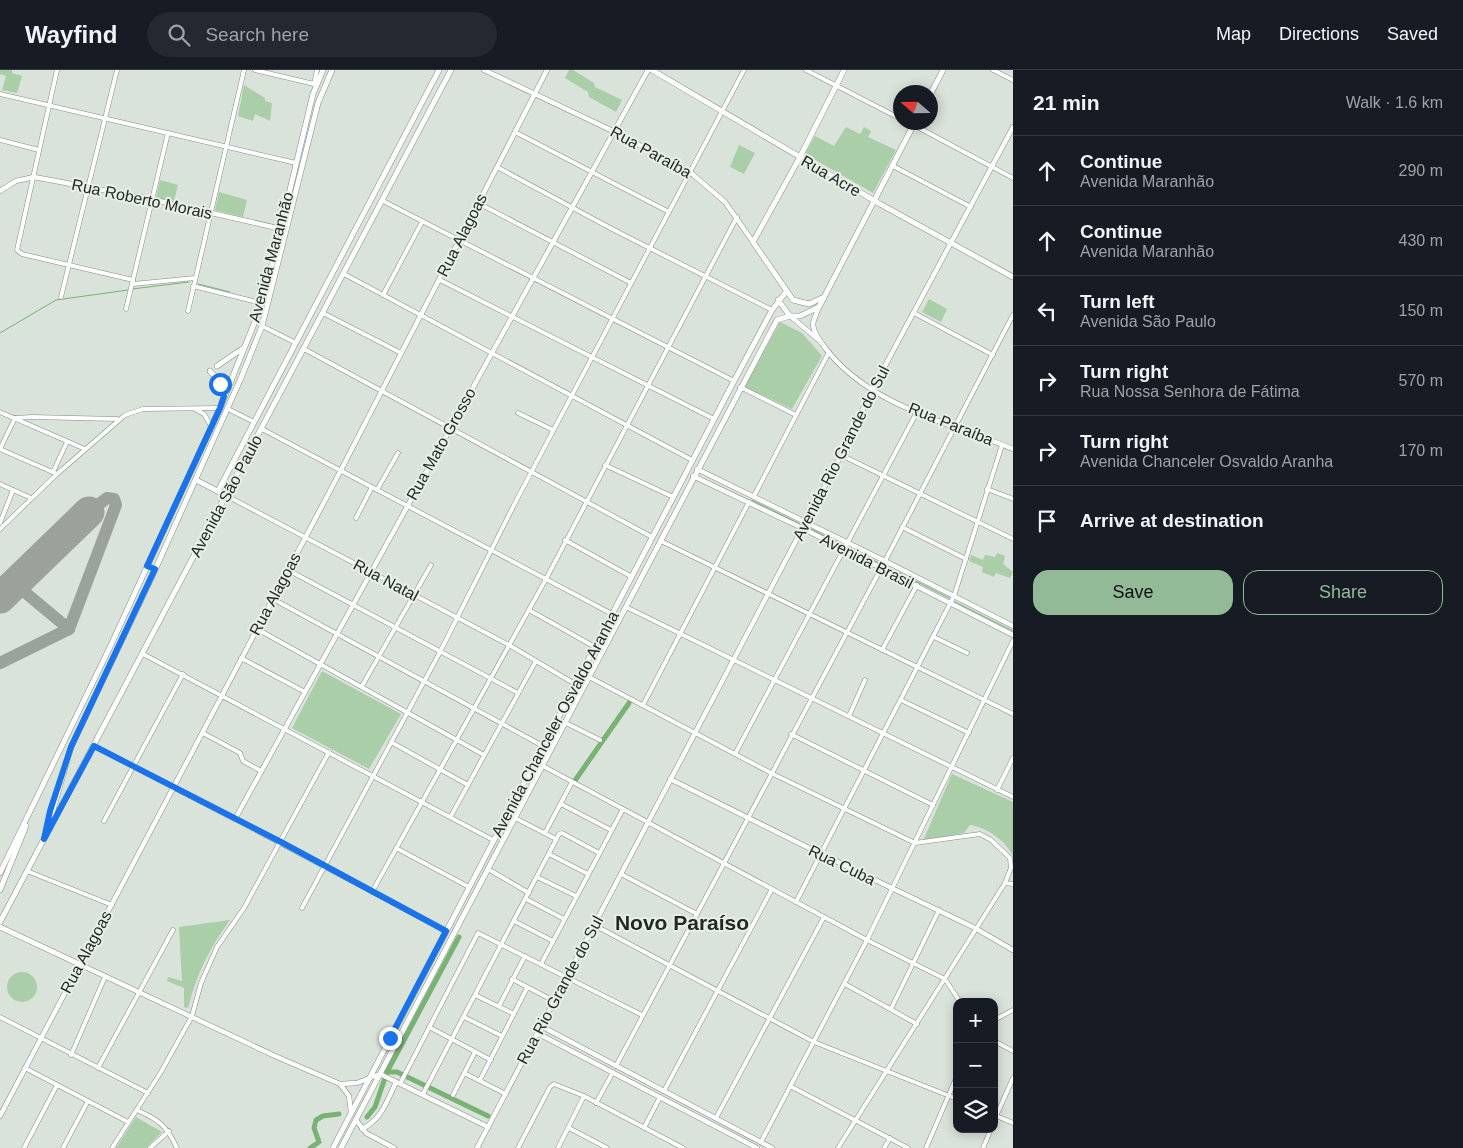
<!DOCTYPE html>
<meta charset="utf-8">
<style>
:root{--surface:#171b24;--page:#242831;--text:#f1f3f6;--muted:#9ea1a6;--line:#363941;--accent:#93ba96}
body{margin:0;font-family:Helvetica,sans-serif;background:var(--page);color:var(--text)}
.controls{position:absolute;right:15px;bottom:15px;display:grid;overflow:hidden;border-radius:10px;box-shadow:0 2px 12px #0003}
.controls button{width:45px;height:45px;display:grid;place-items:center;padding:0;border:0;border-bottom:1px solid var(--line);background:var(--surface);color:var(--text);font:25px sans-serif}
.compass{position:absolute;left:893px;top:15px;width:45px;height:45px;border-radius:50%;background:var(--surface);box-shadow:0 2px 12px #0003;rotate:290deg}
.stop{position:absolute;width:15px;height:15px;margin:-11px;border:4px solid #1a73e8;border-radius:50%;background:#fff}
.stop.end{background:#1a73e8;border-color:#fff;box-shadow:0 1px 5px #0008}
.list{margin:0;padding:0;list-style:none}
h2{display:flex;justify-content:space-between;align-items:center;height:65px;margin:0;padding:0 20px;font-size:21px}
h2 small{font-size:16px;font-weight:400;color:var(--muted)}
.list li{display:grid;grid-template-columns:32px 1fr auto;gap:15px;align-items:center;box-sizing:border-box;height:70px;padding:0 20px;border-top:1px solid var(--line)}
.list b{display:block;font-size:19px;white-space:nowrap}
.list p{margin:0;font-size:16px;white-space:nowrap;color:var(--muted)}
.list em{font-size:16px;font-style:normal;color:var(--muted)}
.actions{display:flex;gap:10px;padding:15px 20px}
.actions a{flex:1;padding:11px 0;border:1px solid var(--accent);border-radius:15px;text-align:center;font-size:18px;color:var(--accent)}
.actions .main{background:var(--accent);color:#111}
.icon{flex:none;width:28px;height:28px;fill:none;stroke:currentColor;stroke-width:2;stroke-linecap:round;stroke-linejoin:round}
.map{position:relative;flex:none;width:1013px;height:1078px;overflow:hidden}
header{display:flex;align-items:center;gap:30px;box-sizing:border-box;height:70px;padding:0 25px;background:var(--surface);border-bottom:1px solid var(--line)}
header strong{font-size:24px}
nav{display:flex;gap:28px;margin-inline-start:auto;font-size:18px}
.search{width:350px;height:45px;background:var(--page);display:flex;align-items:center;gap:12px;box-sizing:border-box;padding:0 18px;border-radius:28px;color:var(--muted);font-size:19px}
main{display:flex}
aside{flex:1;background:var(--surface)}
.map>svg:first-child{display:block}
.green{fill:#aacea7}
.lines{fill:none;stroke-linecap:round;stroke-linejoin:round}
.stream{stroke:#78b274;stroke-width:1}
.canal{stroke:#78b274;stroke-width:5}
.taxiway{stroke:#9ba29a;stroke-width:12}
.runway{stroke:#9ba29a;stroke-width:31}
.minor-casing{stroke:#848c83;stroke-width:5}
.tertiary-casing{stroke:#848c83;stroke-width:5.5}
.secondary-casing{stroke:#848c83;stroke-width:6}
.minor{stroke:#fff;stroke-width:4}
.tertiary{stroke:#fff;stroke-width:4.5}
.secondary{stroke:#fff;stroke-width:5}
.route{stroke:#1a73e8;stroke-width:6}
.labels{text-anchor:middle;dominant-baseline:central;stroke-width:4;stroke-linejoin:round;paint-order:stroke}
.street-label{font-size:16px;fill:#252825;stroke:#e7f0e6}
.district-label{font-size:21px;font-weight:bold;fill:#252825;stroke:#e7f0e6}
</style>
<header>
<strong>Wayfind</strong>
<div class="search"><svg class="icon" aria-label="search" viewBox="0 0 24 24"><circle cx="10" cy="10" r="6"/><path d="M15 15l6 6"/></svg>Search here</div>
<nav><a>Map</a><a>Directions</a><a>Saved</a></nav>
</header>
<main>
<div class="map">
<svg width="1013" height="1078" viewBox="0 0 1013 1078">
<rect width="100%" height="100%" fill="#dae3d9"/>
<g class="green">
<polygon points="0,0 12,0 12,3 22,6 17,23 2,20 6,6 0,4"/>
<polygon points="569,0 573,0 594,13 595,17 622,30 616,42 589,27 588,22 565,8"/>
<polygon points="244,15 265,28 265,31 272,33 270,51 255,44 253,51 238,46"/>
<polygon points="846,57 860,64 864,57 871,61 868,67 896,80 873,123 805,84 815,66 834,76"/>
<polygon points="739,75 755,83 744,104 730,97"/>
<polygon points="160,110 178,115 174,131 156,128"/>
<polygon points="219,122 247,130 243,147 215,140"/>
<polygon points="929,229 947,239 941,252 922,242"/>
<polygon points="780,252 802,263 822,286 792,339 745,317"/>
<polygon points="997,483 1005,486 1003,494 1013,502 1010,508 996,503 994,507 982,502 983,497 969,491 971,485 983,490 985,485 995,487"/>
<polygon points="322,601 401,644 369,699 292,658"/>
<path d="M952,704L1013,732V787C1008,772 986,757 970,755L964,763L923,771Z"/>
<path d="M230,850C210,877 196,905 188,938L184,937V918L167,911L168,907L182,911L179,857Z"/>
<circle cx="22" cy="917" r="15"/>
<polygon points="136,1047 162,1062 146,1078 116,1078"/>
</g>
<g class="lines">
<g class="stream">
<polyline points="198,214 230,222"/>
<polyline points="132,219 189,212"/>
<polyline points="0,263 56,230 128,220"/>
<polyline points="752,430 800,454"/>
<polyline points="807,457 843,475"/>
<polyline points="850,478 879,493"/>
<polyline points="886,496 949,528"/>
<polyline points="955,532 1013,561"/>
</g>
<g class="canal">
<polyline points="574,712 629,633"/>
<polyline points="387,1002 397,1002 488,1046"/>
<polyline points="367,1047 375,1037 387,1002 459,867"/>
<polyline points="310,1078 319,1072 314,1058 316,1050 323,1046 339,1044"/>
</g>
<g class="taxiway">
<polyline points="15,514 69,559"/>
<polyline points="0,593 69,559 116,435 114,429 107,428 89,442"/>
</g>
<polyline class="runway" points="0,528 89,442"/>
<defs>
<g id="minor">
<polyline points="57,0 17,180 22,184 133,210"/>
<polyline points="255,0 314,14"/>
<polyline points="806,0 901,49"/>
<polyline points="993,0 1013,10"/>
<polyline points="314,14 317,0"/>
<polyline points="0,24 296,93"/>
<polyline points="908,52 1013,108"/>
<polyline points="515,62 669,142"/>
<polyline points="0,70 39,80"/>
<polyline points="893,96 971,137"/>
<polyline points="497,97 614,160 772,240"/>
<polyline points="383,131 734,311"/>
<polyline points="478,133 631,213"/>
<polyline points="344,204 692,390"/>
<polyline points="440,210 714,349"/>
<polyline points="133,214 195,208"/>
<polyline points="193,216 261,233"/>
<polyline points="383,225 422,152"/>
<polyline points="61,227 117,0"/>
<polyline points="126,239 168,63"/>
<polyline points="188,241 244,0"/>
<polyline points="323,243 401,283"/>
<polyline points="914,243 993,285"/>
<polyline points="262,256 294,272"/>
<polyline points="304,279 652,467"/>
<polyline points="740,317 796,345"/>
<polyline points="195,339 204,344 211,356"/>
<polyline points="228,339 254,352"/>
<polyline points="0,342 85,379"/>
<polyline points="518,343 553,360"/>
<polyline points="15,348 32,347 117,349"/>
<polyline points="262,359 612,544"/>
<polyline points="0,379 57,404"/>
<polyline points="0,379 15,348"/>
<polyline points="841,385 1013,469"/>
<polyline points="605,395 673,427"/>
<polyline points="53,402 67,372"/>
<polyline points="0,414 31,428"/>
<polyline points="987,419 1013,429"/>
<polyline points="377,420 398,383"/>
<polyline points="227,426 509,575 575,614"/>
<polyline points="754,426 829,282"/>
<polyline points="356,448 372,417"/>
<polyline points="0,453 13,420"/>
<polyline points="902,457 966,489"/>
<polyline points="0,459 57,404 125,345 143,339 220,338"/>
<polyline points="565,470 632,507"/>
<polyline points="661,471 1013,644"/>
<polyline points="288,500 518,623"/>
<polyline points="273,529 543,676"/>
<polyline points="626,537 1013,727"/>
<polyline points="529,540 595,577"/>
<polyline points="257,559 484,685"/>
<polyline points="934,567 967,583"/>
<polyline points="882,580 917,515"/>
<polyline points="143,584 493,770"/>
<polyline points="241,588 305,622"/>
<polyline points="589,607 771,703 915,773 980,764 991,770 1010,788 1011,798 1005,813 838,1078"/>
<polyline points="362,616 431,495"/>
<polyline points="901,630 969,663"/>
<polyline points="643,635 749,432"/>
<polyline points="849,646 865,610"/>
<polyline points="564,652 600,670"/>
<polyline points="203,663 240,683 243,691 261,701"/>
<polyline points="791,664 933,735"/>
<polyline points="391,672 468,715"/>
<polyline points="94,676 173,717"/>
<polyline points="735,684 917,342"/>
<polyline points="543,696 867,870 945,909 960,932"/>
<polyline points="997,720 1013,688"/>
<polyline points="561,734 611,760"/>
<polyline points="451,746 536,591"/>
<polyline points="515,748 556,769"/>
<polyline points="235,749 446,861"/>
<polyline points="104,751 183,604"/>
<polyline points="545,763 572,712"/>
<polyline points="396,778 469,817"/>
<polyline points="549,784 588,804"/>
<polyline points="488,799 529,823"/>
<polyline points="27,801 112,835"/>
<polyline points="621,804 697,844"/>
<polyline points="537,807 576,826"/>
<polyline points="1005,813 1013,814"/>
<polyline points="372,822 546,509 737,147"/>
<polyline points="526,829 564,849"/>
<polyline points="796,832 954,526 1002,375"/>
<polyline points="302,838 440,582 516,431 744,0"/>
<polyline points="514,851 553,871"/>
<polyline points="594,855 814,972 957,1029"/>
<polyline points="541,894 623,739"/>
<polyline points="512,909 554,931"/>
<polyline points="845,914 917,954"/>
<polyline points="475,925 514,944"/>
<polyline points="499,936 525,886"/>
<polyline points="891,939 939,840"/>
<polyline points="0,947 148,1023"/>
<polyline points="464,947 502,966"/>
<polyline points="994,950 1013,940"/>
<polyline points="429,957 491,990"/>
<polyline points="994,971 1013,981"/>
<polyline points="71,985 105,907"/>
<polyline points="616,996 885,491 1013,245"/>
<polyline points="25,998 128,1052"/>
<polyline points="98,998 173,860"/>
<polyline points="464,1003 506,1024"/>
<polyline points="480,1010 527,918"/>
<polyline points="400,1014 478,863 642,945"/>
<polyline points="790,1016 908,1078"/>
<polyline points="664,1021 772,819"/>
<polyline points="423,1024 559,764 562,763 599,783"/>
<polyline points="453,1025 475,982"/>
<polyline points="596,1033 613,1002"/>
<path d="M137,1040C159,1050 166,1055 177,1078"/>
<polyline points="994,1045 1013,1053"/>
<polyline points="716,1048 824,847"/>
<polyline points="994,1051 1013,1008"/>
<polyline points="569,1058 607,1078"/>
<polyline points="644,1058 660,1027"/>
<polyline points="761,1072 867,870 1013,571"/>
<polyline points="24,1078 57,1015"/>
<polyline points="63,1078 88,1031"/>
<polyline points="112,1078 161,1002 192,946 201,913 217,877 244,838 329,682"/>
<polyline points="150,1078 169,1061"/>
<polyline points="518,1078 550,1017 554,1014 584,1026 683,1078"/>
<polyline points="558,1078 584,1026"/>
<polyline points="884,1078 890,1068"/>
<polyline points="926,1078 957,1006"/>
<polyline points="983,1078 991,1059"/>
</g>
<g id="tertiary">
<polyline points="484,0 615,62 691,103 725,132 753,172"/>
<polyline points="0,121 16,111 34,107 146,128 286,160"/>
<path d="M819,237C817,243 813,250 813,255C814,264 821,272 826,279C870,336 950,353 1013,379"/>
<polyline points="790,246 820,271"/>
<polyline points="697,399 885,491 1013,556"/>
<polyline points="693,406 802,458 1013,565"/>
<polyline points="670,709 821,784 975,858 1013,880"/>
<polyline points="173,717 235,749 648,0"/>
<polyline points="79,894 275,986 340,1014 349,1026 351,1042"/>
<polyline points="541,956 772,1078"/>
<polyline points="537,963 757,1078"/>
<polyline points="340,1014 357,1013 380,1004 488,1057"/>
<polyline points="0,1046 341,400 547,0"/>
<polyline points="356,1050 366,1063 394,1078"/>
<path d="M362,1059C382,1049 387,1031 396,1012"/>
<polyline points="477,1078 841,385 872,320 1013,57"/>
</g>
<g id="secondary">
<polyline points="652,0 880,134 1013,207"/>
<polyline points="931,23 943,0"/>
<polyline points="822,228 809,234 793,230 753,172 800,87 844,0"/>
<polyline points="778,230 790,246"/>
<polyline points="217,296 242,279"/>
<polyline points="210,301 219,311 224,326"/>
<polyline points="196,410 227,426"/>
<polyline points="218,421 439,0"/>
<polyline points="46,764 71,677 150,511 241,308 262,256 318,33 332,0"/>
<polyline points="0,803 111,575 220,338 254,254 268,211 313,24 323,0"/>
<polyline points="0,820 26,756"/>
<polyline points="0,852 451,0"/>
<polyline points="0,857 79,894"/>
<polyline points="333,1078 734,311 772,240 786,222"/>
<polyline points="341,1078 777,250 790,246 800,246 819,237 915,52"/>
</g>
</defs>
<use href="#minor" class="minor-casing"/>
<use href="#tertiary" class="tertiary-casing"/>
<use href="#secondary" class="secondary-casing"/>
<use href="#minor" class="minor"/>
<use href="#tertiary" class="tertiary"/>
<use href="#secondary" class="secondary"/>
</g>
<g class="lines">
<polyline class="route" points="220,314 224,326 220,338 147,496 155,499 71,677 50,741 44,769 94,676 281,772 446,861 390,968"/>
</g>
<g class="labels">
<g class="street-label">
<text transform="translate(651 82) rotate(29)">Rua Paraíba</text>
<text transform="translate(831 106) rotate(30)">Rua Acre</text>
<text transform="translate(142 129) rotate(12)">Rua Roberto Morais</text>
<text transform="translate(462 165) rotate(-63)">Rua Alagoas</text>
<text transform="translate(271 187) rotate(-75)">Avenida Maranhão</text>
<text transform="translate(951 354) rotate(22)">Rua Paraíba</text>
<text transform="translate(441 374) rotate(-61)">Rua Mato Grosso</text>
<text transform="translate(841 383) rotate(-63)">Avenida Rio Grande do Sul</text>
<text transform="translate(226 426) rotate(-62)">Avenida São Paulo</text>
<text transform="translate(867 491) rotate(27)">Avenida Brasil</text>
<text transform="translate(386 510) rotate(28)">Rua Natal</text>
<text transform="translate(275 524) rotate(-62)">Rua Alagoas</text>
<text transform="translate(555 654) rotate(-62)">Avenida Chanceler Osvaldo Aranha</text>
<text transform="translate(842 795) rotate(26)">Rua Cuba</text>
<text transform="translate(86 882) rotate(-62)">Rua Alagoas</text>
<text transform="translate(560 920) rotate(-62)">Rua Rio Grande do Sul</text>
</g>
<g class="district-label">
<text x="682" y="852">Novo Paraíso</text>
</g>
</g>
</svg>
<div class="controls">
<button>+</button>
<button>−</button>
<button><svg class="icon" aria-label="layers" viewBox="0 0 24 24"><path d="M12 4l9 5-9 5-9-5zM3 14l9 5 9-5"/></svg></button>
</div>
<svg class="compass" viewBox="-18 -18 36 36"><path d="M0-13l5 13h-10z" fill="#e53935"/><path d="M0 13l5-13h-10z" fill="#9ea1a6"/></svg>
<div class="stop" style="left:220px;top:314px"></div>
<div class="stop end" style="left:390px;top:968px"></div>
</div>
<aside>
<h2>21 min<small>Walk · 1.6 km</small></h2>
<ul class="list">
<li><svg class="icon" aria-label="ahead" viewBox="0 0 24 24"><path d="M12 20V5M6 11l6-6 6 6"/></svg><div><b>Continue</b><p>Avenida Maranhão</p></div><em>290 m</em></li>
<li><svg class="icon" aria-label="ahead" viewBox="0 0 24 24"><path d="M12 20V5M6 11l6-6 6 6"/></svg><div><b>Continue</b><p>Avenida Maranhão</p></div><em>430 m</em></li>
<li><svg class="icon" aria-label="left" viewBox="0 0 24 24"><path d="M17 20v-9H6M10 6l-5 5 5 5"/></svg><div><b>Turn left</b><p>Avenida São Paulo</p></div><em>150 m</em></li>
<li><svg class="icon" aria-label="right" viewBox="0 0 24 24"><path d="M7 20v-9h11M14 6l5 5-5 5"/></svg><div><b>Turn right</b><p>Rua Nossa Senhora de Fátima</p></div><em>570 m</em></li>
<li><svg class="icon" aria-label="right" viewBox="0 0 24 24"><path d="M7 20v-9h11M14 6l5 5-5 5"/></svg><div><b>Turn right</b><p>Avenida Chanceler Osvaldo Aranha</p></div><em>170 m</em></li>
<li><svg class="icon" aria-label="arrive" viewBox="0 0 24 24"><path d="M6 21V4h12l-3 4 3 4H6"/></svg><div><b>Arrive at destination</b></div></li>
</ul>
<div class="actions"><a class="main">Save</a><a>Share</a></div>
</aside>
</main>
